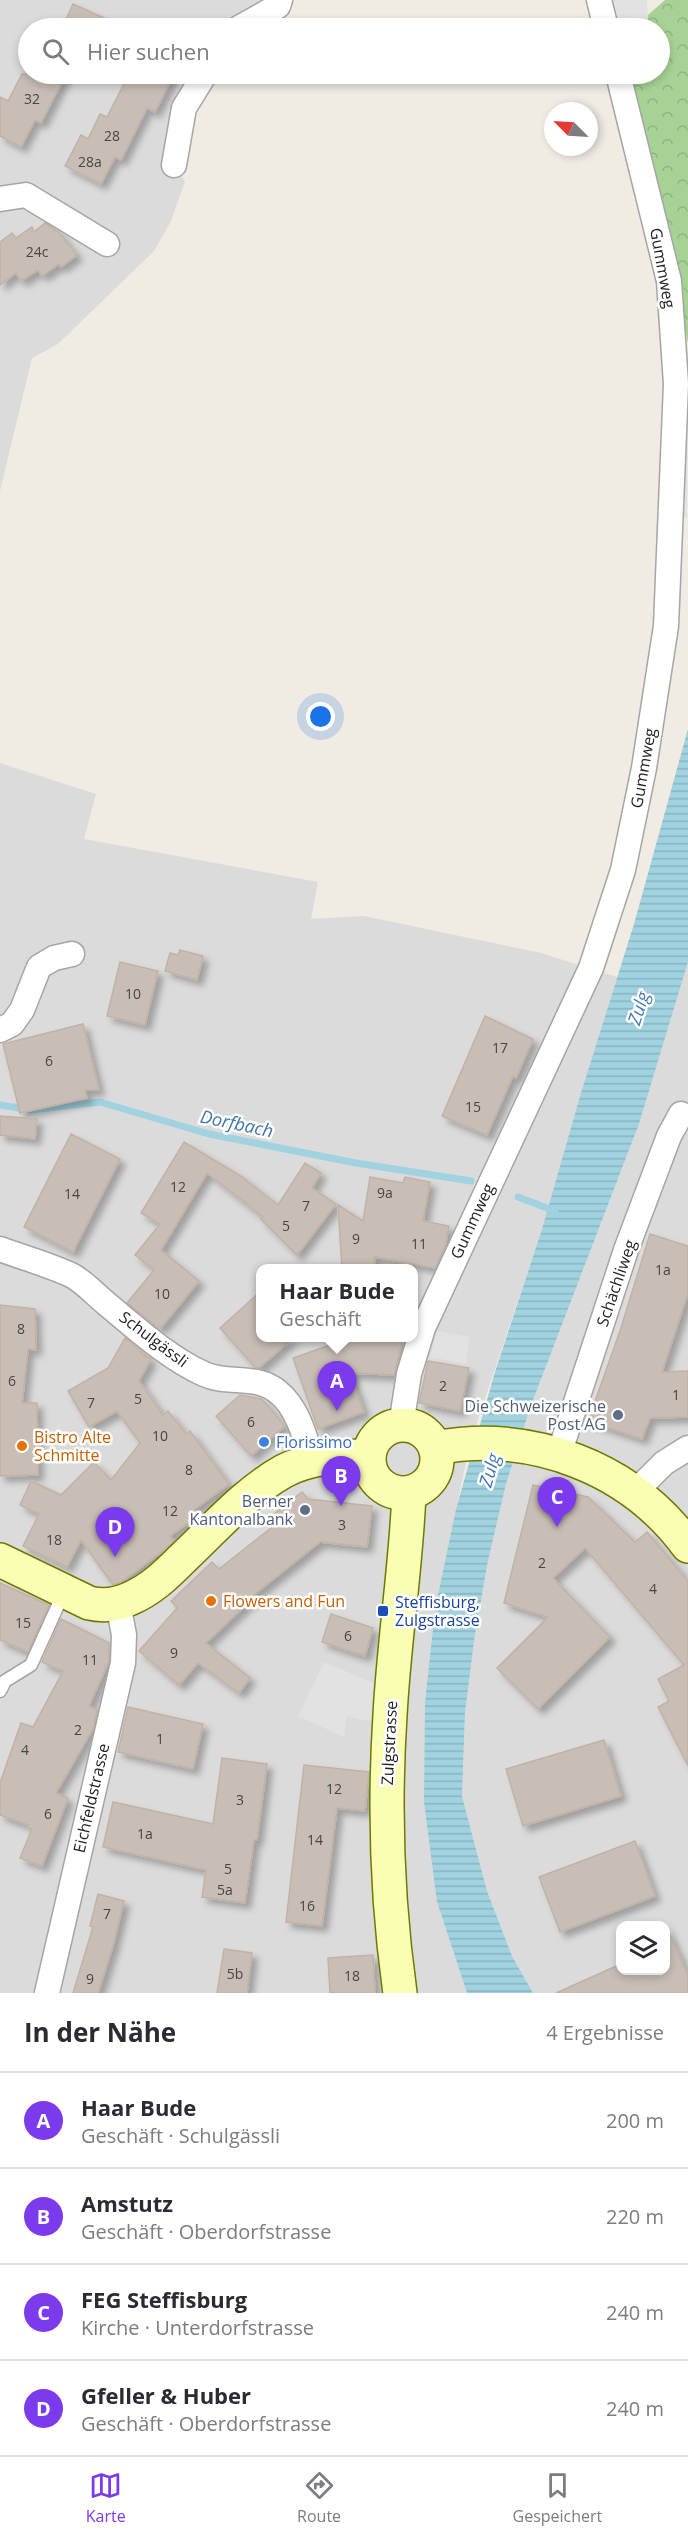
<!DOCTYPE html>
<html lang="de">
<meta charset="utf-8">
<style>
:root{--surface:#fff;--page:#f2f2f3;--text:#2b2b33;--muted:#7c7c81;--line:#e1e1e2;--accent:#7c3aed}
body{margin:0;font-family:"Open Sans",sans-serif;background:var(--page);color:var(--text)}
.controls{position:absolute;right:18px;bottom:18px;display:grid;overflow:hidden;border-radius:12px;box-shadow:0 3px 9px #0003}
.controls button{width:54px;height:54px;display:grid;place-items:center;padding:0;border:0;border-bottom:2px solid var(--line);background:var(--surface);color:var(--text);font:30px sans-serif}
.compass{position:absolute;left:544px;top:102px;width:54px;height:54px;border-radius:50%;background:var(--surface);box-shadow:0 3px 9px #0003;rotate:294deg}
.you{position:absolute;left:321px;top:717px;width:21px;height:21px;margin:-15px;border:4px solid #fff;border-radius:50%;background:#1a73e8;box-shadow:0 0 0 9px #1a73e833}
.badge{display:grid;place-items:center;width:39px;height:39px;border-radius:50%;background:var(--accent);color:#fff;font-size:20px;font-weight:700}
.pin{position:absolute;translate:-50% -50px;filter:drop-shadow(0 2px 3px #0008)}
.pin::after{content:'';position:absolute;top:32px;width:21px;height:18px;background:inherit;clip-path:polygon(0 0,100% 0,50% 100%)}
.popup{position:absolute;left:256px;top:1264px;width:162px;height:78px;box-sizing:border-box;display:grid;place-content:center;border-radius:12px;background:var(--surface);filter:drop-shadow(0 2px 4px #0005);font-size:20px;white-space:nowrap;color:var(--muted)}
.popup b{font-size:22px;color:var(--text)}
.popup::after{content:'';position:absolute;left:50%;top:100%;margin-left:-12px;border:12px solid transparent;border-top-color:var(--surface)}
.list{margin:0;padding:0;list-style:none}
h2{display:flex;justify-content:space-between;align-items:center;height:78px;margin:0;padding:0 24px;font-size:26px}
h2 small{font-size:20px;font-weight:400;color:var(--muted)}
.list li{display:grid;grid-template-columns:39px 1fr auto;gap:18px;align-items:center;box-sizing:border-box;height:96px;padding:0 24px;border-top:2px solid var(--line)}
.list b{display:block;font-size:22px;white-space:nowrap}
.list p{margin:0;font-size:20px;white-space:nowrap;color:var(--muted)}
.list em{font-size:20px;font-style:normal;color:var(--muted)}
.icon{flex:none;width:33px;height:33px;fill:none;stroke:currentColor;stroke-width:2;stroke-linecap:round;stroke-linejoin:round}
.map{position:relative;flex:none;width:688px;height:1993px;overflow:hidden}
.search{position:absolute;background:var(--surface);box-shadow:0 3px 9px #0003;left:18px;right:18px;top:18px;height:66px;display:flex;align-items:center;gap:15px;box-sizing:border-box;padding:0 21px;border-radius:33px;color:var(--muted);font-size:22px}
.sheet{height:462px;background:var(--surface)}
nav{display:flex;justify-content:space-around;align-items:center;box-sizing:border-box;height:84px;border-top:2px solid var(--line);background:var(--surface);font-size:16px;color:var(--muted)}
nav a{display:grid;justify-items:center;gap:3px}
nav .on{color:var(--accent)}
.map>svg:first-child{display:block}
.residential{fill:#dcdbdb;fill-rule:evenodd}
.forest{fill:url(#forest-crowns)}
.parking{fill:#e2e2e2}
.water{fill:url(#water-rules)}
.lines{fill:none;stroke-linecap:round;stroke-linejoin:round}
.stream{stroke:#a0d2e0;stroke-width:7}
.building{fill:#c8beb6;stroke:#c2b2a4;stroke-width:1.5;filter:url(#shadow)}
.lane-casing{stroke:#a5a5a5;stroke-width:15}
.street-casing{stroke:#a5a5a5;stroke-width:27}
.secondary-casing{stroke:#6c7a00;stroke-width:36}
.lane{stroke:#fff;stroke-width:12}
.street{stroke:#fff;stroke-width:24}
.secondary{stroke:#fafeb3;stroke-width:33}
.service-dot{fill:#5c6f8a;stroke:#fff;stroke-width:2}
.shop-dot{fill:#3f7fe0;stroke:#fff;stroke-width:2}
.food-dot{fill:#e8710a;stroke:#fff;stroke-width:2}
.transit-dot{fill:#1a4fb4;stroke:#fff;stroke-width:2}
.labels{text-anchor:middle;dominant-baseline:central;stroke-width:5;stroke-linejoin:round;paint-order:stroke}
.number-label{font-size:14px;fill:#484644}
.street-label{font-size:16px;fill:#1e1e1e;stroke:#fff}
.service-label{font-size:16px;fill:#4e5e75;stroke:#fff;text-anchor:end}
.food-label{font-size:16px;fill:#c56008;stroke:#fff;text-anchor:start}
.shop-label{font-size:16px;fill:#366cbe;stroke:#fff;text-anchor:start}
.transit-label{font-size:16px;fill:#164399;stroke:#fff;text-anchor:start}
.water-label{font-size:18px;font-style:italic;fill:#4177ac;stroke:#fff}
</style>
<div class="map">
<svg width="688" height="1993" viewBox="0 0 688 1993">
<defs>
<pattern id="forest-crowns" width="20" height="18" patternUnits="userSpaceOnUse" patternTransform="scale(1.5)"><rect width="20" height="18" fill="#a7d295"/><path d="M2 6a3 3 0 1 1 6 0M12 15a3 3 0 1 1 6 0" fill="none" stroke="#8fb480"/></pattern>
<pattern id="water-rules" width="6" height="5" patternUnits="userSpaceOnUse" patternTransform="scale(1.5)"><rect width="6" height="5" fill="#a0d2e0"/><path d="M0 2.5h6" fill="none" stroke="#89b4c0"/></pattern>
<filter id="shadow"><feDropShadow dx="5.5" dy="5.5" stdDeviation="3" flood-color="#0004"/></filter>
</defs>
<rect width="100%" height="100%" fill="#f0ebe3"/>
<g class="residential">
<polygon points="0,0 280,0 239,28 28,28 28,74 205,74 174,165 185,181 171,221 154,251 58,344 32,358 0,491"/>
<path d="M0,763L96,794L84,839L318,882L311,919L364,916L541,953L617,977L542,1229L470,1443L435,1609L425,1702L437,1902L467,1993H0ZM260,1268H413V1338H260Z"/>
<path d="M688,962V1993H533L512,1956L487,1891L462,1796L465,1713L475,1634L488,1561L506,1484L530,1408L639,1124ZM620,1926H666V1970H620Z"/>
</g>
<polygon class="forest" points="665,0 688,0 688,343 627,74 660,74 660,28 633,28"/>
<g class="parking">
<polygon points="606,0 647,0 648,20 617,28"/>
<polygon points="676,389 688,389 687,518 670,518"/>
<polygon points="437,1331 469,1337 466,1364 430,1357"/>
<polygon points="324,1662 374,1683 371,1722 347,1716 344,1737 298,1716"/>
</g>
<polygon class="water" points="688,729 688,962 639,1124 530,1408 506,1484 488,1561 475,1634 465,1713 462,1796 487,1891 512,1956 533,1993 467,1993 437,1902 424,1802 425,1702 435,1609 456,1509 495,1372 542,1229 581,1093 634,924"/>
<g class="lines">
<g class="stream">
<polyline points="0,1105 31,1110 100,1102 209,1134 356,1163 471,1181"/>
<polyline points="518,1197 555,1211"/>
</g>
</g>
<g class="building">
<polygon points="73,4 126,28 62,28"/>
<polygon points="22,74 66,74 41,123 35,120 21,147 0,136 0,97 8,101"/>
<polygon points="129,74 174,74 155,112 147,108 121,160 115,157 101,184 65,166 81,135 88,139 100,114 107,117"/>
<polygon points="45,223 59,232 77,255 61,267 59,264 42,276 38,270 21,281 16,273 0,285 0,242 12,233 16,238 32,227 34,232"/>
<polygon points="180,950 203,956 197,980 165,971 170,953 178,955"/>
<polygon points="120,962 158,971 145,1025 107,1016"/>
<polygon points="485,1016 533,1039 516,1078 513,1076 487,1135 442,1116"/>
<polygon points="83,1024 99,1090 85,1090 87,1098 20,1113 3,1044"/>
<polygon points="0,1116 37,1119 35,1139 0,1135"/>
<polygon points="71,1134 120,1159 73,1252 24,1227"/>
<polygon points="184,1142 241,1176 278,1205 305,1163 321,1173 312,1188 336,1204 297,1255 261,1219 263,1217 207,1173 161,1250 199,1281 160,1329 127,1303 154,1270 135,1255 160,1224 141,1213"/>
<polygon points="370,1177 403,1183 405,1177 430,1182 423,1221 449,1226 445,1247 435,1268 374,1257 376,1269 342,1269 338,1205 363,1221"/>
<polygon points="650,1234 688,1246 688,1293 662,1372 688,1371 688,1417 650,1418 642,1439 588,1421 620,1331"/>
<polygon points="261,1291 261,1338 293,1338 259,1368 255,1367 220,1328"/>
<polygon points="0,1305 35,1309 36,1350 28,1349 22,1403 37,1403 38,1475 0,1476"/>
<polygon points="125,1338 142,1352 141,1353 151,1359 139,1381 163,1415 168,1411 186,1434 190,1431 229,1484 191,1512 195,1518 170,1536 174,1541 164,1550 121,1582 113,1585 81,1540 67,1567 23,1546 39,1514 20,1505 31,1481 61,1495 94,1462 111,1480 140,1443 117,1411 89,1427 68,1391 108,1368"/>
<polygon points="350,1338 403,1338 394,1375 350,1373 364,1412 318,1429 293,1358"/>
<polygon points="428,1361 469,1368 460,1411 419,1403"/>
<polygon points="240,1395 262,1399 285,1426 251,1456 216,1416"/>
<polygon points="533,1485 588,1497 635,1542 647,1532 688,1581 688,1766 658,1707 669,1701 658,1679 684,1665 585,1548 553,1578 610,1637 538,1709 497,1668 548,1617 504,1603"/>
<polygon points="302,1492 308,1499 372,1506 367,1547 320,1542 250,1598 252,1599 206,1643 250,1678 239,1693 198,1663 179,1685 139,1651 177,1608 171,1601 212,1562 219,1569 281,1520 275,1513"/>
<polygon points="0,1583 49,1605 28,1652 0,1640"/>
<polygon points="331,1614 373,1628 365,1656 322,1642"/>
<polygon points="61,1619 109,1643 109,1661 89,1706 97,1710 94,1727 56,1793 68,1798 42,1866 20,1858 32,1829 27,1828 28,1825 0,1815 0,1783 21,1723 33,1727 63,1671 42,1662"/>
<polygon points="128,1707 203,1724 193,1769 118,1752"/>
<polygon points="604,1740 621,1796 523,1826 506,1769"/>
<polygon points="222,1758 267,1764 257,1840 254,1840 245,1903 202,1897 206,1870 103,1847 113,1802 213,1824"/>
<polygon points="304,1765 369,1772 365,1811 337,1808 322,1926 286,1922"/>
<polygon points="635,1841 655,1896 560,1932 539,1877"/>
<polygon points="98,1894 124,1901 113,1946 98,1993 73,1993 93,1927 90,1926"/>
<polygon points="666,1926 688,1976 688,1993 556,1993 621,1964 621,1971 666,1971"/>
<polygon points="224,1949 252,1953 247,1993 217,1993"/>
<polygon points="373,1955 375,1993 330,1993 328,1958"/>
</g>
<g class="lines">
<defs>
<polyline id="lane" points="0,1691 5,1681 31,1665 64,1592"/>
<g id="street">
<polyline points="599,0 606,28"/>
<polyline points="239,28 278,6 280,0"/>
<polyline points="174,165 184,108 205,74"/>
<polyline points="0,199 26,195 107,244"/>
<polyline points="0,1030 12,1024 22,1010 39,967 54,958 72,954"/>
<path d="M0,1249C24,1258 50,1265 73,1276C85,1283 97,1296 108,1305C138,1330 169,1358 204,1374C228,1385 257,1374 278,1392C298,1408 305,1437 312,1460"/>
<polyline points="401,1425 409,1374 423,1328 591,968 623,870 644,768 666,626 676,384 669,281 618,74"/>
<polyline points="559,1454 626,1250 669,1136 681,1114"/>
<polyline points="636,1491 664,1463 688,1448"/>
<polyline points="47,1993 123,1663 124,1635 118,1603"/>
</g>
<g id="secondary">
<circle cx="403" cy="1459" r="34"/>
<path d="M436,1448C531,1430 630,1467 688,1546"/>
<path d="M0,1560L89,1603C102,1606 116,1605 129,1599C151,1590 167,1574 183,1558C215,1528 246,1492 284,1471C311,1457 340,1456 369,1456"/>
<path d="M400,1993C387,1901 384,1808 390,1715C394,1641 406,1567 409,1493"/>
</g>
</defs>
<use href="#lane" class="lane-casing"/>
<use href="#street" class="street-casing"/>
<use href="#secondary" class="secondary-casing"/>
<use href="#lane" class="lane"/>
<use href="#street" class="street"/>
<use href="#secondary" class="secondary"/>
</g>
<g class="service-dot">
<circle cx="618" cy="1415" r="6"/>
<circle cx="305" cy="1510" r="6"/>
</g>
<circle class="shop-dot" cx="264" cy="1442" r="6"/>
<g class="food-dot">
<circle cx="22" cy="1446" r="6"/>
<circle cx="211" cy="1601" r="6"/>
</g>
<rect class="transit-dot" x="377" y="1605" width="12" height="12" rx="3"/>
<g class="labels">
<g class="number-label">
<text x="32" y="98">32</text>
<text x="112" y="135">28</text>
<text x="90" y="161">28a</text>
<text x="37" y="251">24c</text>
<text x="133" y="993">10</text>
<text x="500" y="1047">17</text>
<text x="49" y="1060">6</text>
<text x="473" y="1106">15</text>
<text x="178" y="1186">12</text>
<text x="385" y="1192">9a</text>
<text x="72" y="1193">14</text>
<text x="306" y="1205">7</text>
<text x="286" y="1225">5</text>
<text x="356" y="1238">9</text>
<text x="419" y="1243">11</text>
<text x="663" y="1269">1a</text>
<text x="162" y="1293">10</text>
<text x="21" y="1328">8</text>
<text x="12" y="1380">6</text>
<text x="443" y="1385">2</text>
<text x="676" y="1394">1</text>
<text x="138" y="1398">5</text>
<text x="91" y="1402">7</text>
<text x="251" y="1421">6</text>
<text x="160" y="1435">10</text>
<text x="189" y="1469">8</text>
<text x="170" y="1510">12</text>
<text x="342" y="1524">3</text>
<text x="54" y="1539">18</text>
<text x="542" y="1562">2</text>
<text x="653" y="1588">4</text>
<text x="23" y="1622">15</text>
<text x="348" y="1635">6</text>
<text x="174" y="1652">9</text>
<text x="90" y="1659">11</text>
<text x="78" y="1729">2</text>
<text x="160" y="1738">1</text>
<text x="25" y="1749">4</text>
<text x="334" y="1788">12</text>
<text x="240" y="1799">3</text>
<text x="48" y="1813">6</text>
<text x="145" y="1833">1a</text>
<text x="315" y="1839">14</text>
<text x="228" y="1868">5</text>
<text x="225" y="1889">5a</text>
<text x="307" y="1905">16</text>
<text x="107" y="1913">7</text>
<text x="235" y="1973">5b</text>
<text x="352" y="1975">18</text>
<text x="90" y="1978">9</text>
</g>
<g class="street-label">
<text transform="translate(663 268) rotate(80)">Gummweg</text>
<text transform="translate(643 768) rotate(-80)">Gummweg</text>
<text transform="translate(472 1221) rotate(-65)">Gummweg</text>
<text transform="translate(616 1283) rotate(-71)">Schächliweg</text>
<text transform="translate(154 1339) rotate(37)">Schulgässli</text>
<text transform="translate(389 1743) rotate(-87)">Zulgstrasse</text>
<text transform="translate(91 1798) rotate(-77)">Eichfeldstrasse</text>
</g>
<g class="service-label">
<text x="606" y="1406">Die Schweizerische<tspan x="606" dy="18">Post AG</tspan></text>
<text x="293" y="1501">Berner<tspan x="293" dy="18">Kantonalbank</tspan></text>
</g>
<g class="food-label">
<text x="34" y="1437">Bistro Alte<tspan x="34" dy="18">Schmitte</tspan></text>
<text x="223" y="1601">Flowers and Fun</text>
</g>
<g class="shop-label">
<text x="276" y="1442">Florissimo</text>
</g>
<g class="transit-label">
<text x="395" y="1602">Steffisburg,<tspan x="395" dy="18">Zulgstrasse</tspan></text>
</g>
<g class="water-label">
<text transform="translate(638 1008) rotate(-72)">Zulg</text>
<text transform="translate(237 1123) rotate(12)">Dorfbach</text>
<text transform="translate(489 1470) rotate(-74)">Zulg</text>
</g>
</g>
</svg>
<div class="controls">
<button><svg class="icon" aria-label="layers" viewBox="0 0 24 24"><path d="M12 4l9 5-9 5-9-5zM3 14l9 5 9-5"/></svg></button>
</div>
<svg class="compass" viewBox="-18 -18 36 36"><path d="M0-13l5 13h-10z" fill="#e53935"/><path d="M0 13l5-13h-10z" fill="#7c7c81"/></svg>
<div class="you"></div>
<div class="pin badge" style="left:337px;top:1411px">A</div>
<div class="popup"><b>Haar Bude</b>Geschäft</div>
<div class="pin badge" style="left:341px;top:1506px">B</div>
<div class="pin badge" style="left:557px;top:1527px">C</div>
<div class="pin badge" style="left:115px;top:1557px">D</div>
<div class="search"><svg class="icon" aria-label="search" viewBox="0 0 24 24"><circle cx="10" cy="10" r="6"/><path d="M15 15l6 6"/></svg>Hier suchen</div>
</div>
<section class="sheet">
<h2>In der Nähe<small>4 Ergebnisse</small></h2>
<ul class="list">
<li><span class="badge">A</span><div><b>Haar Bude</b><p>Geschäft · Schulgässli</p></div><em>200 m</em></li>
<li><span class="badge">B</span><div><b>Amstutz</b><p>Geschäft · Oberdorfstrasse</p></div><em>220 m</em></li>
<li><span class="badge">C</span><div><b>FEG Steffisburg</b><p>Kirche · Unterdorfstrasse</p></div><em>240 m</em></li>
<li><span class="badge">D</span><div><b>Gfeller &amp; Huber</b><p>Geschäft · Oberdorfstrasse</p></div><em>240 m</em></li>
</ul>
</section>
<nav>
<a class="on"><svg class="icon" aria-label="map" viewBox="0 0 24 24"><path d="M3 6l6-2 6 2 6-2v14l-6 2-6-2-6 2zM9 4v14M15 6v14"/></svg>Karte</a>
<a><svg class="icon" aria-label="directions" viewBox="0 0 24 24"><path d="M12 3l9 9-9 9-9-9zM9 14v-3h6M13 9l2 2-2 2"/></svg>Route</a>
<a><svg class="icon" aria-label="saved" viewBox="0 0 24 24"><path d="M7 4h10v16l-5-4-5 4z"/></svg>Gespeichert</a>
</nav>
